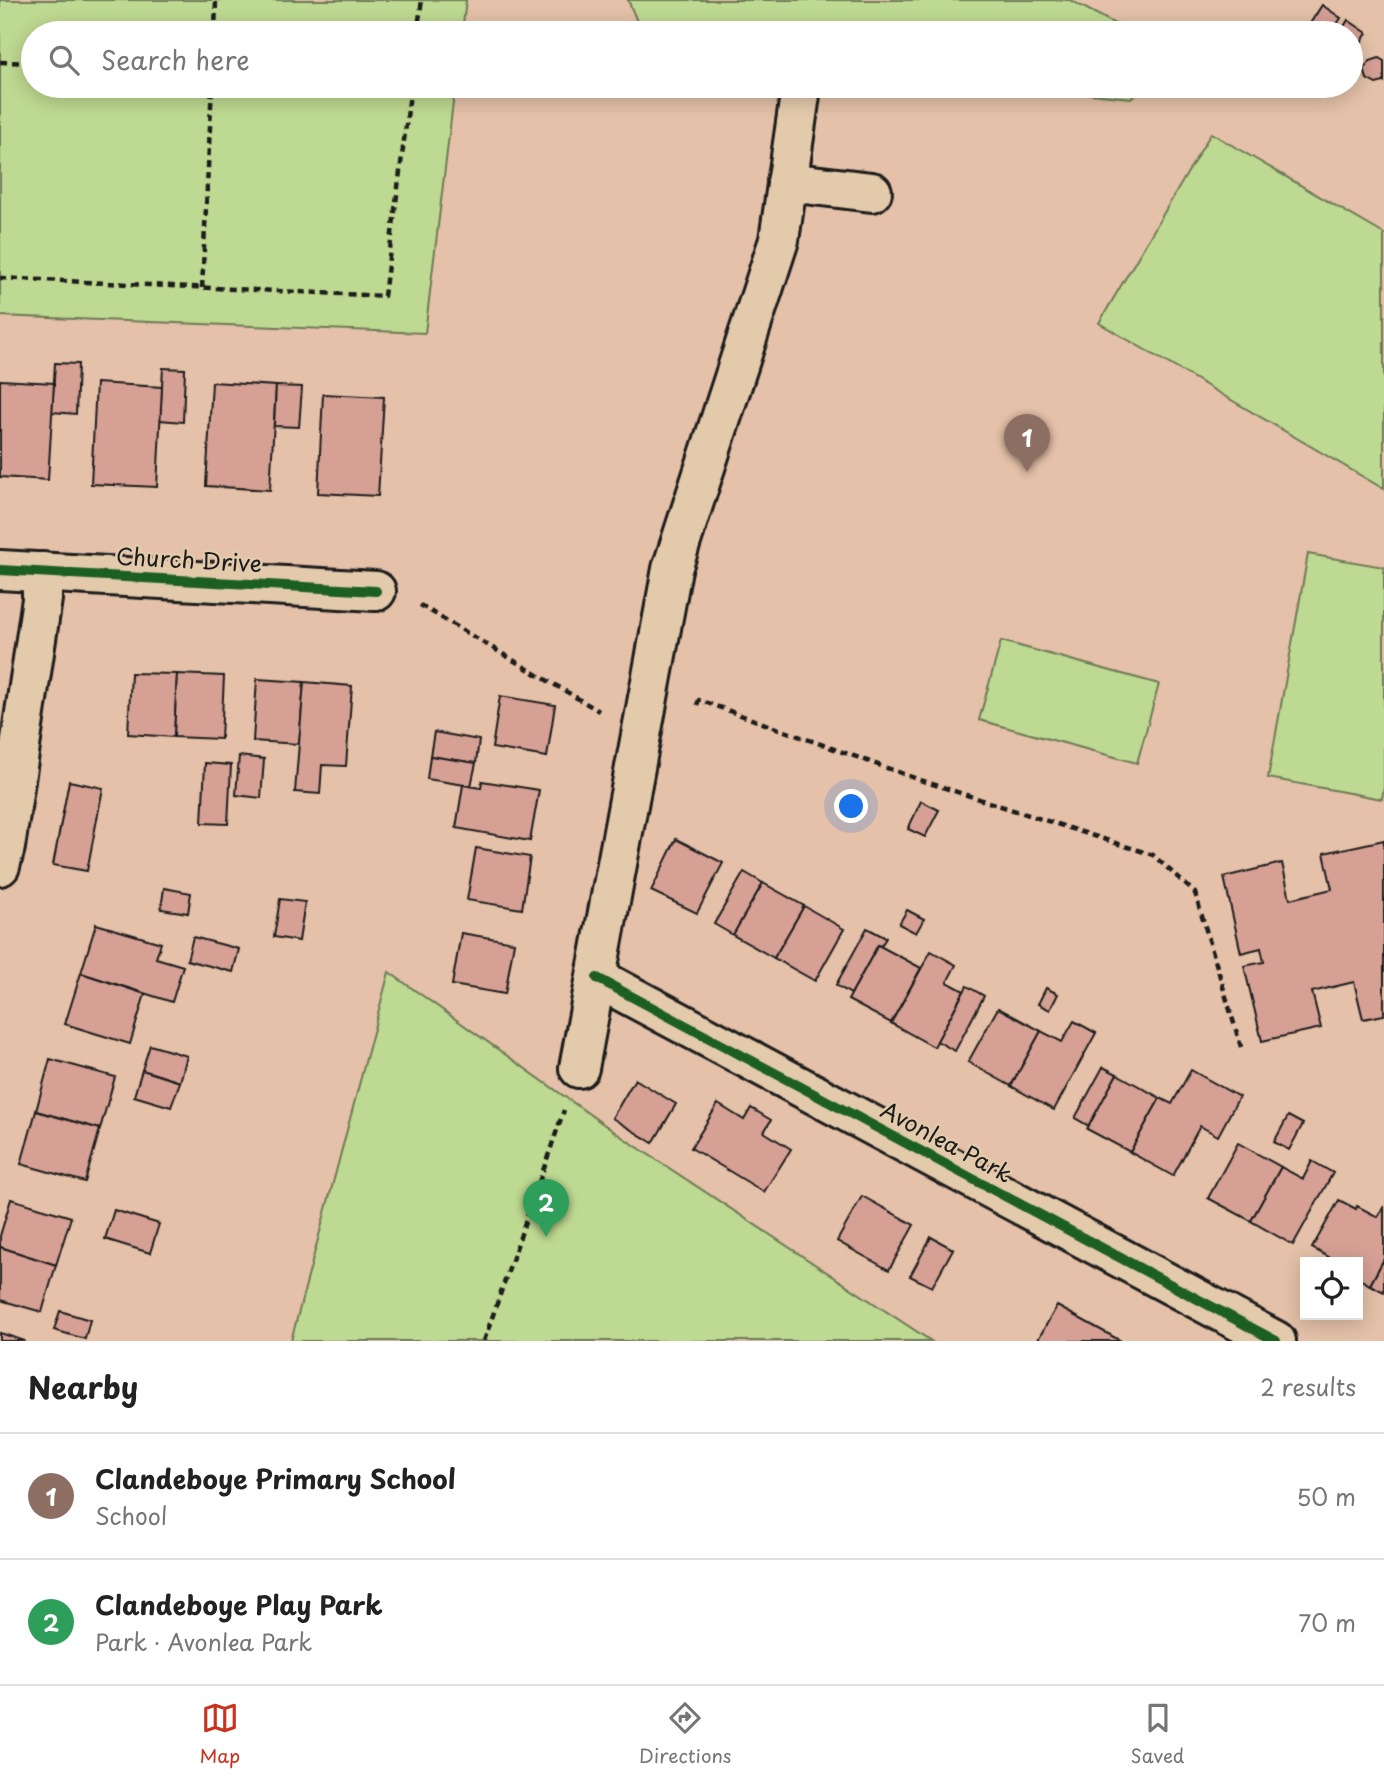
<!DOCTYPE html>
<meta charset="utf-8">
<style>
:root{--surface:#fff;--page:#f6f6f6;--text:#222;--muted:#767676;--line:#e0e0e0;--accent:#c8321e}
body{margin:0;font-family:"Playpen Sans",sans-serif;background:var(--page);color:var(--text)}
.controls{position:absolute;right:21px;bottom:21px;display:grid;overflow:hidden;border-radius:0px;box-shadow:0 4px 18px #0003}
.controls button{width:63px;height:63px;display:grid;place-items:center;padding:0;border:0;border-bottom:2px solid var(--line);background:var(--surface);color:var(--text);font:35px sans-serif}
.you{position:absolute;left:852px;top:807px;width:24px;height:24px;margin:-18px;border:5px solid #fff;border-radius:50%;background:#1a73e8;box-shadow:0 0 0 10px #1a73e833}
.badge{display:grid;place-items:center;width:46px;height:46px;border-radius:50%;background:var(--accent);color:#fff;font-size:23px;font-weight:700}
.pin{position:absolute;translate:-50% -58px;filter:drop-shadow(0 2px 4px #0008)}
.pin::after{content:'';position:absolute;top:37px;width:24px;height:21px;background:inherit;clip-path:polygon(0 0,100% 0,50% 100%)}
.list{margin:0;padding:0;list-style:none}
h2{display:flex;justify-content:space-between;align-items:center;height:91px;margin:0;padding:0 28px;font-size:30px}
h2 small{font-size:23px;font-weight:400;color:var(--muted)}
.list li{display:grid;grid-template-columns:46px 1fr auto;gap:21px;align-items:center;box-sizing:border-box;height:126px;padding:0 28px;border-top:2px solid var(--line)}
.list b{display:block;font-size:26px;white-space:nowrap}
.list p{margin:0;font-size:23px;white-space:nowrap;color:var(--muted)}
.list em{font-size:23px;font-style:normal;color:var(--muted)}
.icon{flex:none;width:38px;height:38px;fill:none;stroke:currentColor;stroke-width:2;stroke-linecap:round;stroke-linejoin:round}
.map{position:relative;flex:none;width:1384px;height:1341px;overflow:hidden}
.search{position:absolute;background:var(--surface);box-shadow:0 4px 18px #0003;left:21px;right:21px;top:21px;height:77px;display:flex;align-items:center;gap:18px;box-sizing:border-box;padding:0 24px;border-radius:38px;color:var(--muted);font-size:26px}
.sheet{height:343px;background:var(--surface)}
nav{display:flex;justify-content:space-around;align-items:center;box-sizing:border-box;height:98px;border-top:2px solid var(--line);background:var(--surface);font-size:19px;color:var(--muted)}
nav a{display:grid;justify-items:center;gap:4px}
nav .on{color:var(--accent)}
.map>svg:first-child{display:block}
.green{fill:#bed991;stroke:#6d7a56;stroke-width:2}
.building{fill:#d6a095;stroke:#1c1c1c;stroke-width:2}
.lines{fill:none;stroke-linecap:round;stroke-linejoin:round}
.minor-casing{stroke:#1c1c1c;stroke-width:44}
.path{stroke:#1c1c1c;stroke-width:4.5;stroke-dasharray:7 5;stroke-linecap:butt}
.minor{stroke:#e3caab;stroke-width:38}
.cycleway-casing{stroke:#e3caab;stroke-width:15}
.cycleway{stroke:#1b5e20;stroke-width:10}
.labels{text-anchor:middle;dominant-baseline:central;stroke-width:5;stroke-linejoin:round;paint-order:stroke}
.street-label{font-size:23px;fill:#1c1c1c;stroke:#e3caab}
</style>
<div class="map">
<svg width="1384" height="1341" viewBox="0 0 1384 1341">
<rect width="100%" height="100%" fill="#e4c1a8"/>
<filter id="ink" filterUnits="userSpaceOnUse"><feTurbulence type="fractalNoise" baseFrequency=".0143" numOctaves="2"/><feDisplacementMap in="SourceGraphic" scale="14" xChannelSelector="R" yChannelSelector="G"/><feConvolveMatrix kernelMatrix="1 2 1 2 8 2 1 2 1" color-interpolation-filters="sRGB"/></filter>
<g filter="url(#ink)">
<g class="green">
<polygon points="0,0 466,0 462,33 33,33 33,86 455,86 425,333 0,316"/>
<polygon points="628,0 1070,0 1132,33 715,33 704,26 641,31"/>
<polygon points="1008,86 1148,86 1131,98"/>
<polygon points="1211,133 1384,234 1384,489 1099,323"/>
<polygon points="1308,554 1384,567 1384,787 1382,799 1268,778"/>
<polygon points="1001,641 1159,684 1137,763 979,720"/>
<polygon points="389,972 616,1133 931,1341 291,1341"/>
</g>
<g class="building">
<polygon points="1322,5 1341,18 1331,33 1304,33"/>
<polygon points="1348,20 1367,33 1351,59 1351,33 1340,33"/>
<polygon points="1379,58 1384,61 1384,82 1376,84 1367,79 1364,69 1370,61"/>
<polygon points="55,363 78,364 76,414 52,412"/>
<polygon points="163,368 185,369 183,422 160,420"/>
<polygon points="0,380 54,383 48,480 0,477"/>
<polygon points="212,382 276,386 270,490 206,486"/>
<polygon points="96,383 162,387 157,487 91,484"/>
<polygon points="276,386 302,387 299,427 274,426"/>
<polygon points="323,394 384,397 378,496 318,493"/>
<polygon points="131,673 177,674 174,737 128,734"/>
<polygon points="177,674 224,676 221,739 174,737"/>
<polygon points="257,679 304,682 299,744 253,741"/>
<polygon points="304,682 352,686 346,766 322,765 320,794 295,792"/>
<polygon points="500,696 555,705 547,757 492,748"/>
<polygon points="434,732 479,740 476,763 430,756"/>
<polygon points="239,756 264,759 261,798 236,795"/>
<polygon points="430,756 476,763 471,786 427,779"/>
<polygon points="205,763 231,765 228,824 202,823"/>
<polygon points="69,781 103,788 87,871 53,865"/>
<polygon points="482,781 539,790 530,841 456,828 463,785 481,788"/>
<polygon points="921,801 939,810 925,837 908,829"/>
<polygon points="676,839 723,863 697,913 651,891"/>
<polygon points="1384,840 1384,1015 1363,1019 1354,982 1312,992 1321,1028 1262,1041 1244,966 1264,962 1261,948 1241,953 1224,877 1282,863 1290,899 1332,889 1324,853"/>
<polygon points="476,848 530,857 522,909 467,900"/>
<polygon points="744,872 763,883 733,935 714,924"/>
<polygon points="763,883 804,906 774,958 733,935"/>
<polygon points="164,888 191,893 188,913 161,909"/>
<polygon points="280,899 305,902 299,941 274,937"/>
<polygon points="804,906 844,929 815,981 774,958"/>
<polygon points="907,910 924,919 916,933 899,924"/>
<polygon points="96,924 161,943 156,958 183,966 172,1002 81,973"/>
<polygon points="867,928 886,938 881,946 878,945 851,994 836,985"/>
<polygon points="461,933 514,942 505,994 452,985"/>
<polygon points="193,937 239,949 233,972 187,960"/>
<polygon points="878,945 921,968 891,1023 848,1000"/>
<polygon points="931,951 956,965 947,982 964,991 934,1047 891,1023"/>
<polygon points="81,973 145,994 130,1044 65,1024"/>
<polygon points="967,986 984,996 955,1051 937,1041"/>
<polygon points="1046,988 1058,994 1050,1010 1038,1004"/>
<polygon points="998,1008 1041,1031 1011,1086 968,1062"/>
<polygon points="1074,1021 1096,1033 1054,1110 1011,1086 1041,1031 1062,1042"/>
<polygon points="150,1045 187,1056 180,1082 142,1070"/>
<polygon points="50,1059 115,1077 100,1129 36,1111"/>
<polygon points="1103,1067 1117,1074 1089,1126 1075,1118"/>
<polygon points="142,1070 180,1082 171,1107 134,1096"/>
<polygon points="1191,1070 1239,1097 1218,1136 1200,1126 1173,1176 1130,1152 1160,1098 1172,1104"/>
<polygon points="1117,1074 1160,1098 1130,1152 1087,1129"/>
<polygon points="635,1079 676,1104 653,1143 612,1118"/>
<polygon points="718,1104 744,1120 751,1108 771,1120 764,1132 791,1149 764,1192 691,1148"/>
<polygon points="36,1111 100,1129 85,1182 21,1164"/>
<polygon points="1288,1116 1303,1124 1289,1150 1274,1142"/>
<polygon points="1238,1143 1281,1167 1251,1221 1208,1198"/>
<polygon points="1312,1161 1333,1173 1293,1245 1251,1221 1281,1167 1303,1179"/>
<polygon points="862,1196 914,1225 889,1270 837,1241"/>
<polygon points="11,1199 71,1217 56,1265 0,1247 0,1236"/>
<polygon points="1339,1200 1356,1209 1357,1206 1378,1217 1384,1206 1384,1259 1370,1285 1358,1278 1358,1262 1329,1262 1329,1257 1312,1248"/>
<polygon points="114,1210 159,1224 150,1253 105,1239"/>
<polygon points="931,1237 953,1249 932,1287 910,1276"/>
<polygon points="0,1247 56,1265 42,1312 0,1300"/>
<polygon points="1384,1259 1384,1292 1370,1285"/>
<polygon points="1057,1306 1121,1341 1037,1341"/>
<polygon points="60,1311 90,1320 85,1339 54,1330"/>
<polygon points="0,1333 25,1341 0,1341"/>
</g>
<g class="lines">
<defs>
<g id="minor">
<polyline points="787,182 872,192"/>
<polyline points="0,570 376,591"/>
<polyline points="0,866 5,847 42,599 42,572"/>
<polyline points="597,978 1276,1341"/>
<polyline points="579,1068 672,569 779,240 800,95"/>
</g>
</defs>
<use href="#minor" class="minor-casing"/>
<g class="path">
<polyline points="215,33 216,0"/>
<polyline points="417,33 422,0"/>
<polyline points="0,62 33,63"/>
<polyline points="0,278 384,296 411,86"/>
<polyline points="202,288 212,86"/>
<polyline points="420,605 599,711"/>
<polyline points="697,705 699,700 920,780 1153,855 1195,893 1241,1047"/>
<polyline points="484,1341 564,1110"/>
</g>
<use href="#minor" class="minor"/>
<defs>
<g id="cycleway">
<polyline points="0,570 376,591"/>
<polyline points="597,978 1276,1341"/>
</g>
</defs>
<use href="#cycleway" class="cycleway-casing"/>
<use href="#cycleway" class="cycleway"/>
</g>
</g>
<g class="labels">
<g class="street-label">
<text transform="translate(189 559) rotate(3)">Church Drive</text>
<text transform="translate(947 1141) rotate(28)">Avonlea Park</text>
</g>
</g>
</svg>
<div class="controls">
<button><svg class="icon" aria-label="locate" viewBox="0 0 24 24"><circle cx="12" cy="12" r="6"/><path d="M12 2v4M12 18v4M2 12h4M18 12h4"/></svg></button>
</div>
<div class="you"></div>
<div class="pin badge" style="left:1027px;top:472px;background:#8d6e63">1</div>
<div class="pin badge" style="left:546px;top:1237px;background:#2e9e5b">2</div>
<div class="search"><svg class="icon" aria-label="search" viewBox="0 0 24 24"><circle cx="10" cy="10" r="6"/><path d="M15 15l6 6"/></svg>Search here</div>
</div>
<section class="sheet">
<h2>Nearby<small>2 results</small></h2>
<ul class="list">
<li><span class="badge" style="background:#8d6e63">1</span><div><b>Clandeboye Primary School</b><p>School</p></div><em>50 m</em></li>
<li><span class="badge" style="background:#2e9e5b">2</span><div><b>Clandeboye Play Park</b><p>Park · Avonlea Park</p></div><em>70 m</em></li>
</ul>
</section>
<nav>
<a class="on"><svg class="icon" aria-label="map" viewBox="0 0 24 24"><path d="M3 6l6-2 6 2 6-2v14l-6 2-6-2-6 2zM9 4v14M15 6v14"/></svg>Map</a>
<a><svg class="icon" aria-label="directions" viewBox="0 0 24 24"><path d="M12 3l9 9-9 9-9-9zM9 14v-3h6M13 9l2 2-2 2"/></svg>Directions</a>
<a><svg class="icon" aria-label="saved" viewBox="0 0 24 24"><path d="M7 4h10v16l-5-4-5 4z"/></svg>Saved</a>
</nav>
